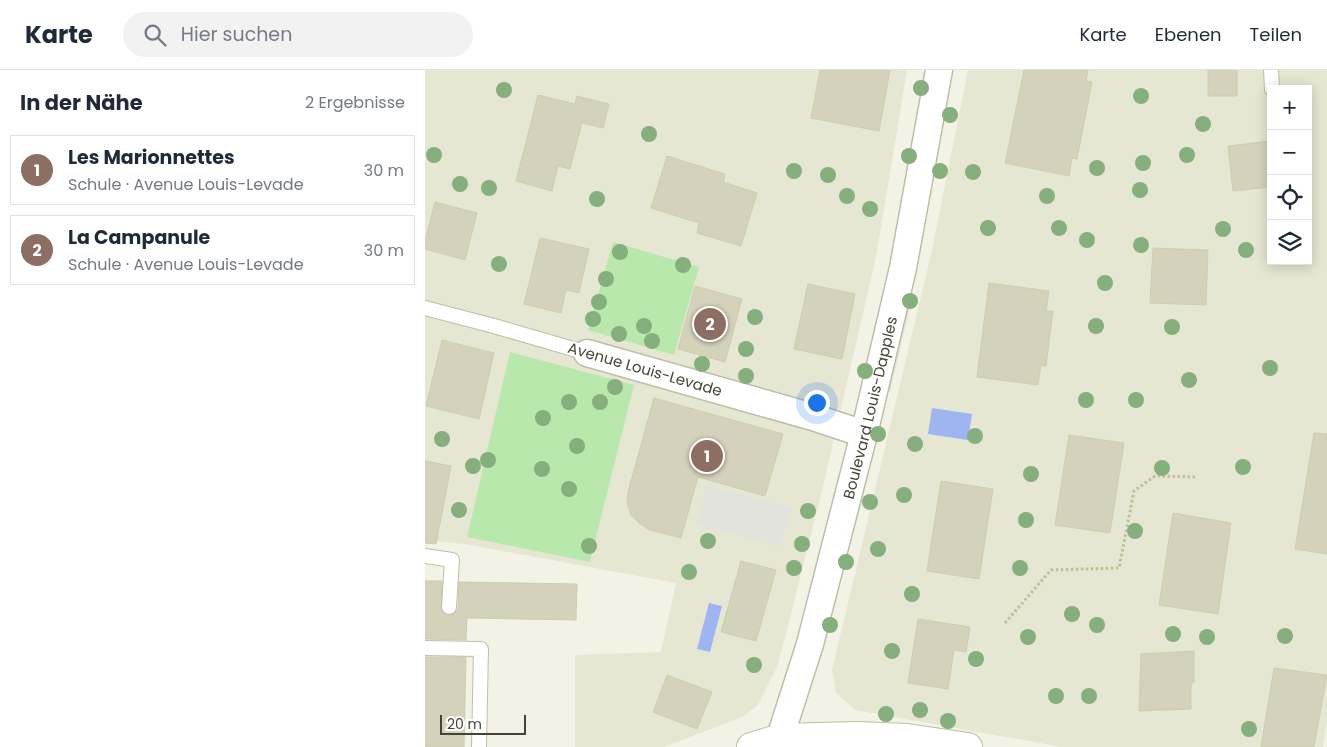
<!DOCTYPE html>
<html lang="de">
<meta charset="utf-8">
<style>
:root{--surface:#fff;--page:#f2f2f3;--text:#1f2937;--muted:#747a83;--line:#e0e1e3;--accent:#111827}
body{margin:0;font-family:Poppins,sans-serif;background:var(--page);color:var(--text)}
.controls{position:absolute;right:15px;top:15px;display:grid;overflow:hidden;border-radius:0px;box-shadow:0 2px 12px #0003}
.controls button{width:45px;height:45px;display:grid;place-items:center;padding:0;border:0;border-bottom:1px solid var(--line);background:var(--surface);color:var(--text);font:25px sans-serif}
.scale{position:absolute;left:15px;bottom:12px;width:86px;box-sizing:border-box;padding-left:5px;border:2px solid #454434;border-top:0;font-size:14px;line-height:18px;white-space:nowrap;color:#454434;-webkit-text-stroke:4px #fff;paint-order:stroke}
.you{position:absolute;left:391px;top:332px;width:18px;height:18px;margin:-12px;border:4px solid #fff;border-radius:50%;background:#1a73e8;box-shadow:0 0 0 8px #1a73e833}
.badge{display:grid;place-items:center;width:32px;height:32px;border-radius:50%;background:var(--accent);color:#fff;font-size:16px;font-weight:700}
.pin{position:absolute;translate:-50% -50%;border:2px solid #fff;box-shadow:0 1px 5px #0006}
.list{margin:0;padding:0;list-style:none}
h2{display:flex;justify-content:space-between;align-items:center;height:65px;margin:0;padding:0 20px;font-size:21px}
h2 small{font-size:16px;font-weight:400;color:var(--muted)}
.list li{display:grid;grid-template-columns:32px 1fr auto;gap:15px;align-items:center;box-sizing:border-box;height:70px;margin:0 10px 10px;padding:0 10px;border:1px solid var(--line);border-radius:0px}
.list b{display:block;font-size:19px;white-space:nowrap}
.list p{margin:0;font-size:16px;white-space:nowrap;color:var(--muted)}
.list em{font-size:16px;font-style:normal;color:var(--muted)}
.icon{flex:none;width:28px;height:28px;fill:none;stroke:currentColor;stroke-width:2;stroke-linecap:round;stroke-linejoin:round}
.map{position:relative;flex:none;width:902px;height:677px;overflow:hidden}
header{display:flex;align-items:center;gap:30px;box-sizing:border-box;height:70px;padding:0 25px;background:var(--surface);border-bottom:1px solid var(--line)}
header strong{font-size:24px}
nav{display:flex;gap:28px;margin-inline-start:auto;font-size:18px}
.search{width:350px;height:45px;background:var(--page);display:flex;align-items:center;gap:12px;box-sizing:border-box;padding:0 18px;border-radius:28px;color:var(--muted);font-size:19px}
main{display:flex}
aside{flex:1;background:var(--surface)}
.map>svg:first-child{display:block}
.residential{fill:#e6e7d2;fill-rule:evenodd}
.green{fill:#b9e8ac}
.parking{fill:#e3e3dd}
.water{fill:#9fb5f1}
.building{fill:#d4d2ba;stroke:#cfcdad}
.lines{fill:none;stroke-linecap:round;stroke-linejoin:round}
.service-casing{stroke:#bebea7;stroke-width:16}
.minor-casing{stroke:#bebea7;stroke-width:29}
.tertiary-casing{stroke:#bebea7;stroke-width:30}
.path{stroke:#c0bf98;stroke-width:3;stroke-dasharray:2.5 2.5;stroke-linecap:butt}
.service{stroke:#fff;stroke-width:14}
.minor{stroke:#fff;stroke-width:26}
.tertiary{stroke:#fff;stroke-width:28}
.tree{fill:#85af7c}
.labels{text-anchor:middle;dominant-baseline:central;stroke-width:4;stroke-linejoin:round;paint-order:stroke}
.street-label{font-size:15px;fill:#454434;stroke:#fff}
</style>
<header>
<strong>Karte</strong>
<div class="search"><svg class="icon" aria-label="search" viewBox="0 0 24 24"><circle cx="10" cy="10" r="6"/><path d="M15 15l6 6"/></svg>Hier suchen</div>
<nav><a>Karte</a><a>Ebenen</a><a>Teilen</a></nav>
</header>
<main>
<aside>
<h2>In der Nähe<small>2 Ergebnisse</small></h2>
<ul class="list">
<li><span class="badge" style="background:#8d6e63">1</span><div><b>Les Marionnettes</b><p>Schule · Avenue Louis-Levade</p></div><em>30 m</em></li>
<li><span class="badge" style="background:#8d6e63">2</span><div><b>La Campanule</b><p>Schule · Avenue Louis-Levade</p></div><em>30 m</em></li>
</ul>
</aside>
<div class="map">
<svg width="902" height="677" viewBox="0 0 902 677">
<rect width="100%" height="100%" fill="#f2f3e4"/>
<g class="residential">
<polygon points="0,0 482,0 451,187 397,421 353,595 333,635 317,647 239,677 150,677 150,585 236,582 251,513 39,474 0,470"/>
<path d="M543,0H902V652L898,677H637L430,640L411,623L407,600L507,180ZM846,19H883V191H846Z"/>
</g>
<g class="green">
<polygon points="188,172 274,197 249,285 163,260"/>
<polygon points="85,282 209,315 165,492 42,467"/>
</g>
<g class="parking">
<polygon points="479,232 486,233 465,322 458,320"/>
<polygon points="282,415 366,438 355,477 271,454"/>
</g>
<g class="water">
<polygon points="507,338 547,344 543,370 503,364"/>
<polygon points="284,533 297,536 285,582 272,579"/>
</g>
<g class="building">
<polygon points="395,0 465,0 454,61 386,48"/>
<polygon points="599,0 663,0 661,11 667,12 652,89 647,88 644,106 580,93"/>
<rect x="783" y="0" width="29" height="26"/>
<polygon points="113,25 150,34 152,26 184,34 178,58 157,53 145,99 133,96 127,121 91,111"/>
<polygon points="846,71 846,117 808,121 803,76"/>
<polygon points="242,86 300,104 298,112 332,123 316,176 272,163 274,153 226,138"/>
<polygon points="10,132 52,143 40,190 0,179 0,171"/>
<polygon points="115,168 164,179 154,223 141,220 136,243 99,234"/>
<polygon points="728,178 783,180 781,235 725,233"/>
<polygon points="564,213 624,221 621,241 628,241 621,296 616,295 613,315 552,307"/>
<polygon points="383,214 430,224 417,289 369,279"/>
<polygon points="270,216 317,229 300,292 253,279"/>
<polygon points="17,270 69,283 54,349 1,336"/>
<polygon points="229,328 358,364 340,426 273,407 256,468 225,460 215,454 206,445 202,433 203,422"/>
<polygon points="889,363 902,364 902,484 870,479"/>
<polygon points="644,365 699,373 685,463 630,455"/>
<polygon points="0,391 26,396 11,474 0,473"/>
<polygon points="516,411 568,419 554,509 502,501"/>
<polygon points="748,443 806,453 793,544 734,535"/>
<polygon points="316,491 351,500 331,571 296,562"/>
<polygon points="0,511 17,511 16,540 20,544 24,546 31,542 33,538 34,512 152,514 151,550 42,548 41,570 0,569"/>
<polygon points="493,549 545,557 541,582 529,580 523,619 483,613"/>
<polygon points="769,581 769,612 766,613 766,639 714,641 716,584"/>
<polygon points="0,587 41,587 39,677 0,677"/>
<polygon points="849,598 902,605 889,677 836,677"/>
<polygon points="242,605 287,622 272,659 228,642"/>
</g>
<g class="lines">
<defs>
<g id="service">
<polyline points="846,0 847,19"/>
<polyline points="0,238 69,256 162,283"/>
<polyline points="0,486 27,490 24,537"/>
<polyline points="0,578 56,579 54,677"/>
</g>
<g id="minor">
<polyline points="162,283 388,347 439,364"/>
<path id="s1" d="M352,677L385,574L439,364L478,198L514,0"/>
</g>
<polyline id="tertiary" points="326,677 355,668 432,666 482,668 543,677"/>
</defs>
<use href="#service" class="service-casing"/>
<use href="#minor" class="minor-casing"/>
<use href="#tertiary" class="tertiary-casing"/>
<polyline class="path" points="580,553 626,500 694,498 709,421 730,406 772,407"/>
<use href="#service" class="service"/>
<use href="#minor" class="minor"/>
<use href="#tertiary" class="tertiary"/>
</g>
<g class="tree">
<circle cx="496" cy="18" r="8"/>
<circle cx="79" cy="20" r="8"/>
<circle cx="716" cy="26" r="8"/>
<circle cx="525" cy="45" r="8"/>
<circle cx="778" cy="54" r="8"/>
<circle cx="224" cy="64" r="8"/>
<circle cx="9" cy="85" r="8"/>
<circle cx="762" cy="85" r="8"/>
<circle cx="484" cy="86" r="8"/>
<circle cx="718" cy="93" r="8"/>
<circle cx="672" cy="98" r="8"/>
<circle cx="369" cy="101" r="8"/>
<circle cx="515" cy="101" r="8"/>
<circle cx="548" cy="102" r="8"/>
<circle cx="403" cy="105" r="8"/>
<circle cx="35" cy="114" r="8"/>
<circle cx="64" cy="118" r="8"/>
<circle cx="715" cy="120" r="8"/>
<circle cx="422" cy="126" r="8"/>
<circle cx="622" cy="126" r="8"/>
<circle cx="172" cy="129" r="8"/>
<circle cx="445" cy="139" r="8"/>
<circle cx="563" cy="158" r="8"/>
<circle cx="634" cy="158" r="8"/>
<circle cx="798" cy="159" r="8"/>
<circle cx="662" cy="170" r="8"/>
<circle cx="716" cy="175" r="8"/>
<circle cx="821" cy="180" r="8"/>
<circle cx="195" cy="182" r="8"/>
<circle cx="74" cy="194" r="8"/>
<circle cx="258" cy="195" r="8"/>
<circle cx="181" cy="209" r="8"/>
<circle cx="680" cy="213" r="8"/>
<circle cx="485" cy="231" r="8"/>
<circle cx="174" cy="232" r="8"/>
<circle cx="330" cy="247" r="8"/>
<circle cx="168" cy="249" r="8"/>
<circle cx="219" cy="256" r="8"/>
<circle cx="671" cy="256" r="8"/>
<circle cx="747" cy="257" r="8"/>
<circle cx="194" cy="264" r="8"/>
<circle cx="227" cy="271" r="8"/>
<circle cx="321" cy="279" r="8"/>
<circle cx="277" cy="294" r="8"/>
<circle cx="845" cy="298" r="8"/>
<circle cx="440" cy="301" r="8"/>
<circle cx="321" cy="306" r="8"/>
<circle cx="764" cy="310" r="8"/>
<circle cx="190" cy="317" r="8"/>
<circle cx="661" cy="330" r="8"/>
<circle cx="711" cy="330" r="8"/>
<circle cx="144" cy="332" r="8"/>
<circle cx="175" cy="332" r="8"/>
<circle cx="118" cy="348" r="8"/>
<circle cx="453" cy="364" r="8"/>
<circle cx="550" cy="366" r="8"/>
<circle cx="17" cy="369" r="8"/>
<circle cx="490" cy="374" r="8"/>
<circle cx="152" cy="376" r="8"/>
<circle cx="63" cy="390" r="8"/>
<circle cx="48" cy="396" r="8"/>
<circle cx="818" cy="397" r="8"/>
<circle cx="737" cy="398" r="8"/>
<circle cx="117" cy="399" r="8"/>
<circle cx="606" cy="404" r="8"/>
<circle cx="144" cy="419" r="8"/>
<circle cx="479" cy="425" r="8"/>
<circle cx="445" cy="432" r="8"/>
<circle cx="34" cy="440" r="8"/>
<circle cx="383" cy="441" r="8"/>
<circle cx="601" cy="450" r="8"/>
<circle cx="710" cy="461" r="8"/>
<circle cx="283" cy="471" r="8"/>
<circle cx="377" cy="474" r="8"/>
<circle cx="164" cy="476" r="8"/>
<circle cx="453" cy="479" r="8"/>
<circle cx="421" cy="492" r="8"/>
<circle cx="369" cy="498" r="8"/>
<circle cx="595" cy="498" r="8"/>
<circle cx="264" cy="502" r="8"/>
<circle cx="487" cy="524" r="8"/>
<circle cx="647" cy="544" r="8"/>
<circle cx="405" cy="555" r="8"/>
<circle cx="672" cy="555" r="8"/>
<circle cx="748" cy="564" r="8"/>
<circle cx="860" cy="566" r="8"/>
<circle cx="603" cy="567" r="8"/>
<circle cx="782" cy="567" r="8"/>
<circle cx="467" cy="581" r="8"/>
<circle cx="551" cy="589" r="8"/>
<circle cx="329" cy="595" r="8"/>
<circle cx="631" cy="626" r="8"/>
<circle cx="664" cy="626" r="8"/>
<circle cx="495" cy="640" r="8"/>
<circle cx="461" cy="644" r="8"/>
<circle cx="523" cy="651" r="8"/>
<circle cx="824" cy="659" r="8"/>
</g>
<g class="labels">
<g class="street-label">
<text transform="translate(220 299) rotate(16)">Avenue Louis-Levade</text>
<text stroke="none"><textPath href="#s1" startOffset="352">Boulevard Louis-Dapples</textPath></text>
</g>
</g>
</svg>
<div class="controls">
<button>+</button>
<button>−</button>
<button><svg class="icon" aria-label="locate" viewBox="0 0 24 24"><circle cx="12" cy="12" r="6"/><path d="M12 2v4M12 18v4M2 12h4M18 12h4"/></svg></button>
<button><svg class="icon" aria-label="layers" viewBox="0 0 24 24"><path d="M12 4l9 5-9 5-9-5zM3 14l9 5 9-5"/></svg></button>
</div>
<div class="scale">20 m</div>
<div class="you"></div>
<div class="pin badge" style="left:282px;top:386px;background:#8d6e63">1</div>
<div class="pin badge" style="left:285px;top:254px;background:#8d6e63">2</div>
</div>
</main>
